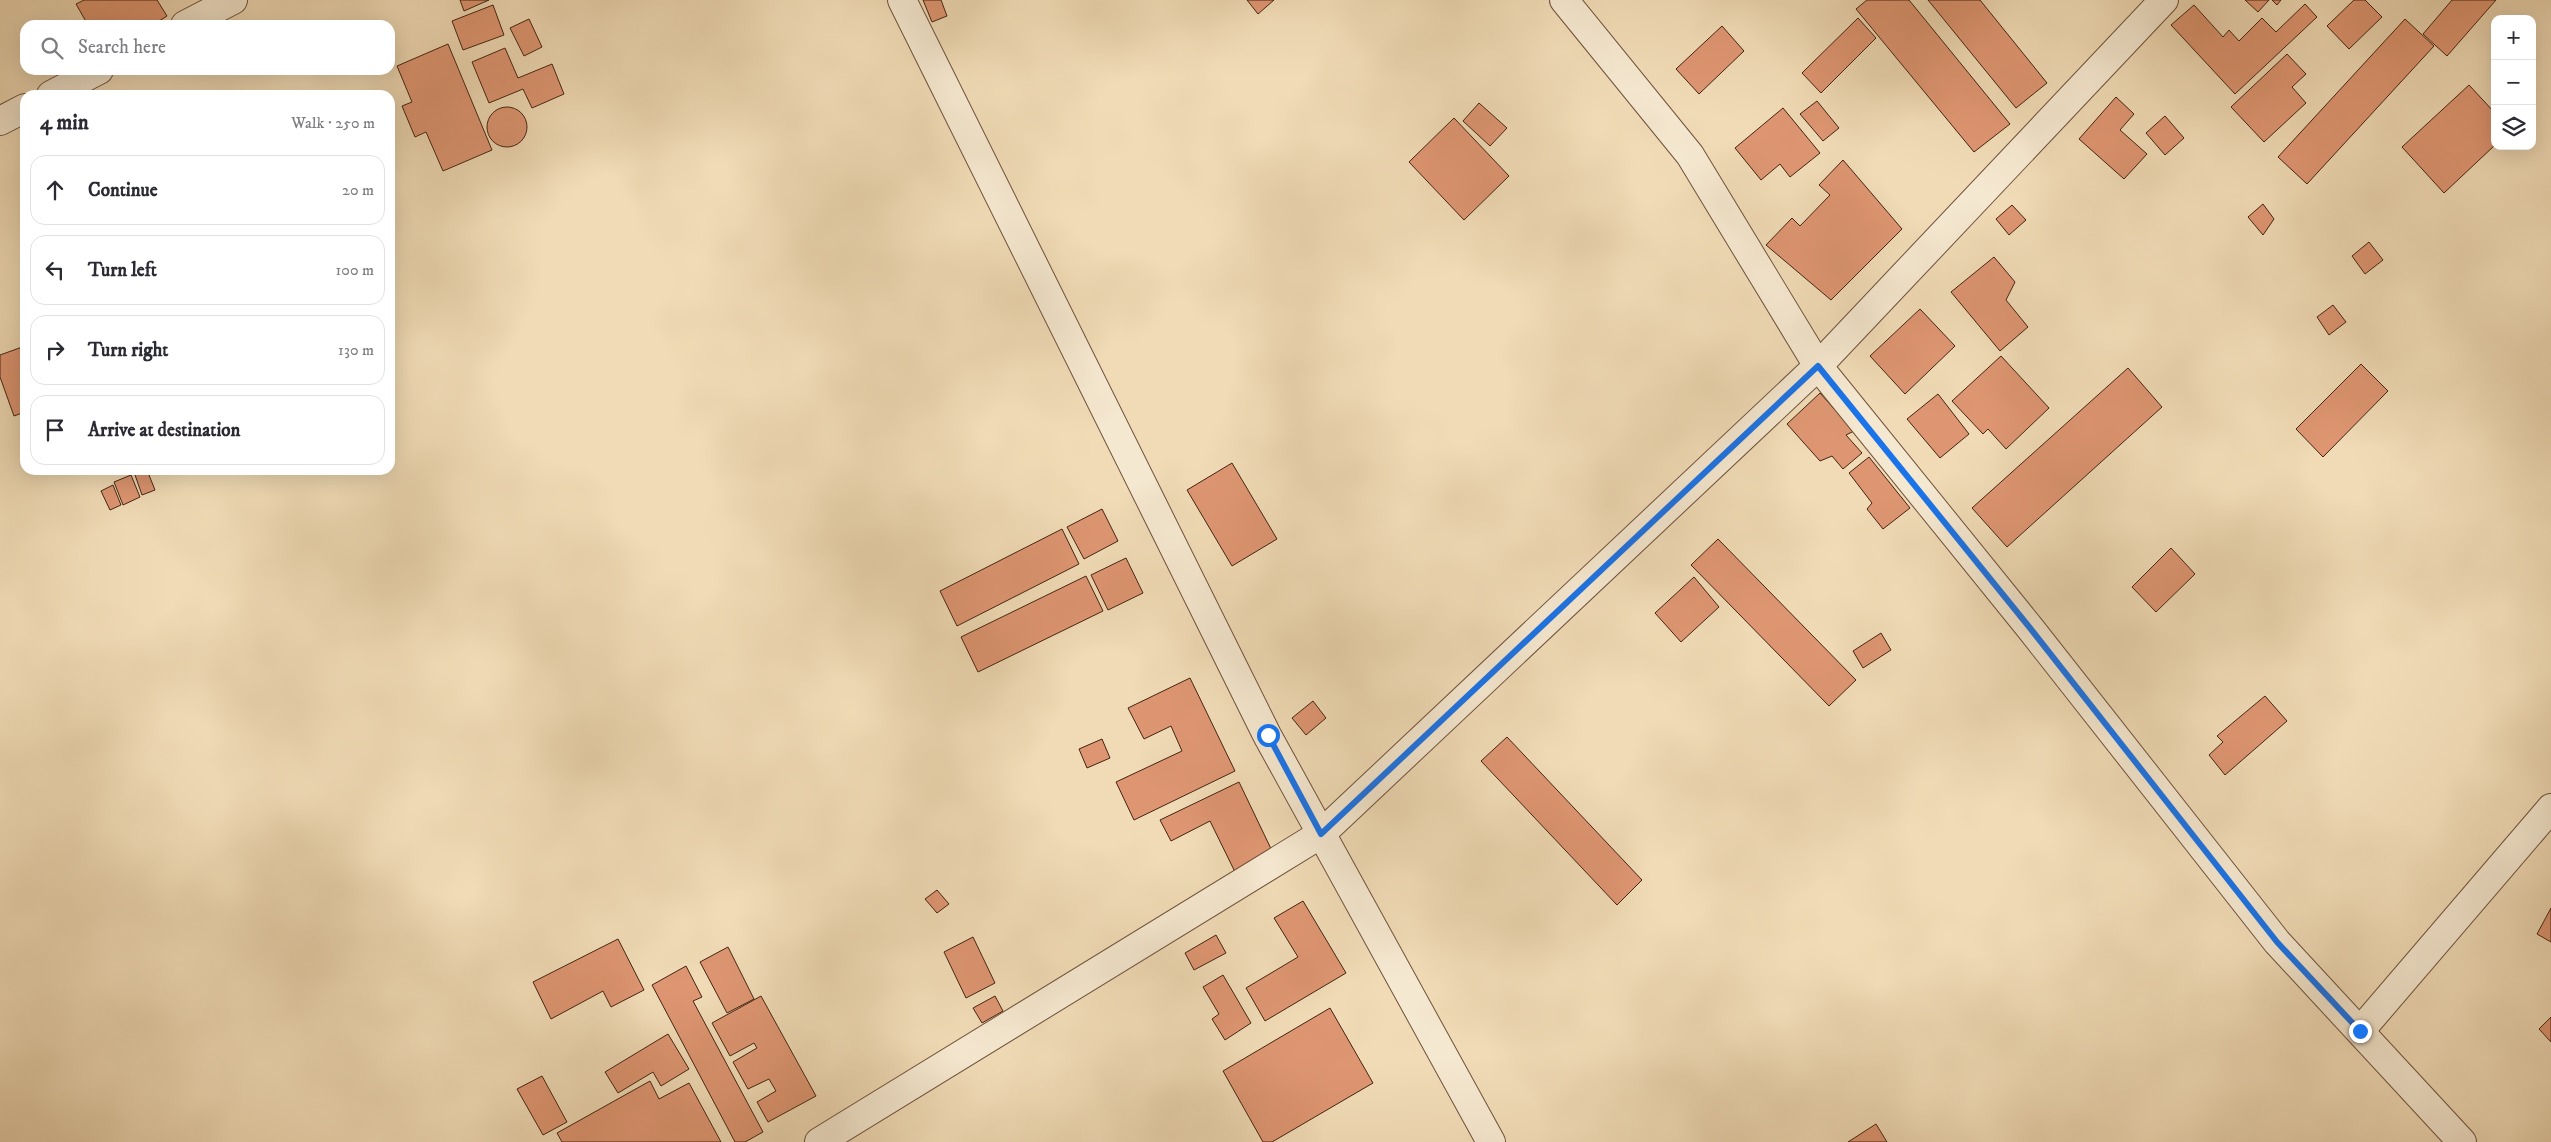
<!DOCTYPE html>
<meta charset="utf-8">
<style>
:root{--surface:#fff;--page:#f7f7f7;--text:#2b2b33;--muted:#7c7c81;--line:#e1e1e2}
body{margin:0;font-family:"IM FELL DW Pica",serif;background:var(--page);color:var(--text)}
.controls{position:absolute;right:15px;top:15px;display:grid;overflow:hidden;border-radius:10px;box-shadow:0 5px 20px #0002}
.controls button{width:45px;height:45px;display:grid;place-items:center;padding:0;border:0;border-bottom:1px solid var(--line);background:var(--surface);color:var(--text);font:25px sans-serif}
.stop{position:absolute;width:15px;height:15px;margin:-11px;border:4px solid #1a73e8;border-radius:50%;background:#fff}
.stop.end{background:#1a73e8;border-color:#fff;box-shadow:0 1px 5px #0008}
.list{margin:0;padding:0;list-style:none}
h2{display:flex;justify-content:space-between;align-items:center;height:65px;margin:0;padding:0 20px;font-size:21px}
h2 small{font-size:16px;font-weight:400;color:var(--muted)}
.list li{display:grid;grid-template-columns:32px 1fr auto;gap:15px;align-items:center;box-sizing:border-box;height:70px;margin:0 10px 10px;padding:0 10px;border:1px solid var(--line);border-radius:15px}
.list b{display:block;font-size:19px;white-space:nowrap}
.list em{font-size:16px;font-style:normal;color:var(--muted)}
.icon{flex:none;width:28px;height:28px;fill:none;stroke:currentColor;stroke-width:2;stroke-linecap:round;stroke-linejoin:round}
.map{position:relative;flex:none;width:2551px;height:1142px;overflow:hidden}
.search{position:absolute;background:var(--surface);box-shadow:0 5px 20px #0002;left:20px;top:20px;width:375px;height:55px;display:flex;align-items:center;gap:12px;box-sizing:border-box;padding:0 18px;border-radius:15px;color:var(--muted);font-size:19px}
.panel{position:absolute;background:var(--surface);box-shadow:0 5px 20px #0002;left:20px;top:90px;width:375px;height:385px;border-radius:15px}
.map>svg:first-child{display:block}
.building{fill:#de9672;stroke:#442311}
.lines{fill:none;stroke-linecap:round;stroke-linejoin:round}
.street-casing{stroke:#6f513a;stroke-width:30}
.street{stroke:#f5e8d0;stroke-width:28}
.route{stroke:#1a73e8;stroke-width:6}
</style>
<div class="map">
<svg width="2551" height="1142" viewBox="0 0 2551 1142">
<rect width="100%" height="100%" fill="#f0dbb6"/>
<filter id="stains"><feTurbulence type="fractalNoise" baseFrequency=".004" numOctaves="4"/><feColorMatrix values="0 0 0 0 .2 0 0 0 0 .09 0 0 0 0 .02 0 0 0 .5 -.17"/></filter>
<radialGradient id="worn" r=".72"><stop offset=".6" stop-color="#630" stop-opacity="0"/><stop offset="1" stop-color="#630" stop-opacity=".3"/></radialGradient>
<g class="building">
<polygon points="84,0 157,0 167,16 153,25 88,25 76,4"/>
<polygon points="460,0 489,0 464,11"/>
<polygon points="923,0 941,0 947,16 932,22"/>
<polygon points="1247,0 1274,0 1258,14"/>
<polygon points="1867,0 1909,0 2010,124 1974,152 1856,9"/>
<polygon points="1928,0 1980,0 2047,83 2016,108"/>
<polygon points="2245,0 2269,0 2258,12"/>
<polygon points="2272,0 2281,0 2277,5"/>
<polygon points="2354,0 2365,0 2382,17 2349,49 2327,26"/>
<polygon points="2452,0 2496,0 2447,56 2423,34"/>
<polygon points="2305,4 2317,17 2235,94 2171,25 2194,5 2223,37 2229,30 2239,41 2262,18 2276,32"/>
<polygon points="493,5 504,35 463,50 452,21"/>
<polygon points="1858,18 1876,38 1821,93 1802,73"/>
<polygon points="529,19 542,47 524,56 510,28"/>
<polygon points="2405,19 2434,46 2307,184 2278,157"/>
<polygon points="1722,26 1744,51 1699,94 1676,69"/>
<polygon points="448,44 492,150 443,171 426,132 415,137 402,106 412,102 397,66"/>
<polygon points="505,48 518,78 552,64 564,94 532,108 523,89 489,103 472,62"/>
<polygon points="2287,54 2306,74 2292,87 2306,103 2264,142 2231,107"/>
<polygon points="2469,85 2495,113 2495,145 2444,193 2402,147"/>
<polygon points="2116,97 2134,114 2120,130 2147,154 2124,179 2079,139"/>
<polygon points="1817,101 1839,128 1823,141 1800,114"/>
<polygon points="1479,103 1507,128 1490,146 1463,121"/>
<circle cx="507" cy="127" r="20"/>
<polygon points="1783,108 1820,153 1790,177 1780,164 1761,180 1735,148"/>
<polygon points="2165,116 2184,138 2165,155 2146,133"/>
<polygon points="1454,118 1509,176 1464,220 1409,162"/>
<polygon points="1843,160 1902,229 1831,300 1766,245 1792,218 1800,226 1830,195 1819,185"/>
<polygon points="2263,204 2274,219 2263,235 2248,217"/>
<polygon points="2012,205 2026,220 2009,235 1996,219"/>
<polygon points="2369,242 2383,260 2365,274 2352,256"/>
<polygon points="1994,257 2015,282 2006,300 2028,327 2000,351 1951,292"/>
<polygon points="2333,305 2346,322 2329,335 2317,317"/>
<polygon points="1920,309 1955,346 1905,394 1870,356"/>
<polygon points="25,346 25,412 14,416 0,377 0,355"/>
<polygon points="2001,356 2049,408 2006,449 1988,429 1983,434 1952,401"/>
<polygon points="2361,364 2388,391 2323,457 2296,429"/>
<polygon points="2128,368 2162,407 2007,547 1972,508"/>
<polygon points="1820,393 1854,431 1846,435 1862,453 1843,469 1832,456 1820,461 1787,424"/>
<polygon points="1938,394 1969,434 1940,458 1907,419"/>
<polygon points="1869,457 1910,508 1883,529 1867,509 1872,503 1849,473"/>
<polygon points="1232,463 1277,539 1232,566 1187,490"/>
<polygon points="140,470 147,470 155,490 142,495 134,472"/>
<polygon points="131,475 140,497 123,505 114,482"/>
<polygon points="113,485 121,505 110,510 101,491"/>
<polygon points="1102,509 1118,541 1084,559 1067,527"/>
<polygon points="1062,529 1079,564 957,626 940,591"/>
<polygon points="1718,539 1856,680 1829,706 1691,565"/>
<polygon points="2171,548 2195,574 2156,612 2132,587"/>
<polygon points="1126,558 1143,593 1108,610 1091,575"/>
<polygon points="1086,576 1103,611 978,672 961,637"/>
<polygon points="1694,577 1719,607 1681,642 1655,613"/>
<polygon points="1881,633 1891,650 1863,668 1853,651"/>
<polygon points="1190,678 1235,771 1134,820 1116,782 1182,751 1171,726 1144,739 1128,708"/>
<polygon points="2265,696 2287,721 2225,775 2209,755 2223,742 2217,736"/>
<polygon points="1313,701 1326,718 1306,735 1292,718"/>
<polygon points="1507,737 1642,880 1617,905 1481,761"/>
<polygon points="1102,739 1110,758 1087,768 1079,749"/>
<polygon points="1239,782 1274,855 1236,874 1210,821 1171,841 1160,820"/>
<polygon points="937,890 949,904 937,913 925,899"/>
<polygon points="1303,901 1346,973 1265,1021 1246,988 1298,957 1274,918"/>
<polygon points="2551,908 2551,942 2537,934"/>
<polygon points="1216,935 1226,953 1194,970 1185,953"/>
<polygon points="973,937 995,983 966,998 944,952"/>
<polygon points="618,939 644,990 611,1007 603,991 551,1019 533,982"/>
<polygon points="728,947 754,999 727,1013 700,962"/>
<polygon points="686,966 702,997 693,1001 763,1132 745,1142 735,1142 652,985"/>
<polygon points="1223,975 1251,1023 1225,1040 1212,1019 1219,1014 1203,987"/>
<polygon points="761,996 816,1096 768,1122 757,1102 776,1091 769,1079 748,1089 733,1062 757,1048 754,1043 730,1056 712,1023"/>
<polygon points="995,996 1003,1011 982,1023 973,1008"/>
<polygon points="1330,1008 1373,1083 1272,1142 1263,1142 1223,1071"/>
<polygon points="2551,1017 2551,1042 2539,1029"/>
<polygon points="668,1034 689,1069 661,1086 653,1072 618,1093 605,1072"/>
<polygon points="542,1076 567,1122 543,1135 517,1089"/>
<polygon points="650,1081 659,1099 689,1083 721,1142 562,1142 557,1133"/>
<polygon points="1876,1124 1887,1142 1848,1142"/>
</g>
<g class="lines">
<defs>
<g id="street">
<polyline points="902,0 1267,735 1491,1142"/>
<polyline points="1564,0 1690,155 1818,366 2030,628 2277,942 2462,1142"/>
<polyline points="185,25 233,0"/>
<polyline points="51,95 99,70"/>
<polyline points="0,121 25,108"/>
<polyline points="2360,1031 2551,808"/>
<polyline points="819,1142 1321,834 1818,366 2164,0"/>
</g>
</defs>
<use href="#street" class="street-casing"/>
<use href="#street" class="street"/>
</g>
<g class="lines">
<polyline class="route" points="1268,735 1321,834 1818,366 2030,628 2277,942 2360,1031"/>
</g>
<rect width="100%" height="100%" filter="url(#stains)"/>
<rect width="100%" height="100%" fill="url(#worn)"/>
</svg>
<div class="controls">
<button>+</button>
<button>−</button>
<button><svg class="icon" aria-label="layers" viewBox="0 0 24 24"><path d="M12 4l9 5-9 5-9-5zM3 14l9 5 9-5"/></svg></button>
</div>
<div class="stop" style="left:1268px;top:735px"></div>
<div class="stop end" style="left:2360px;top:1031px"></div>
<div class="search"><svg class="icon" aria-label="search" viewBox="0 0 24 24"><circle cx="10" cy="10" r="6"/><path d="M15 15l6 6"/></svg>Search here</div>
<section class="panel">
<h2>4 min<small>Walk · 250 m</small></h2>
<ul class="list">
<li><svg class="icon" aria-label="ahead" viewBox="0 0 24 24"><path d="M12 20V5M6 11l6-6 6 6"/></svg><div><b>Continue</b></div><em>20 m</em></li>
<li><svg class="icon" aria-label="left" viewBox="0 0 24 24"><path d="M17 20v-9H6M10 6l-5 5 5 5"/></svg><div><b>Turn left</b></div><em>100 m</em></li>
<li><svg class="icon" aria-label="right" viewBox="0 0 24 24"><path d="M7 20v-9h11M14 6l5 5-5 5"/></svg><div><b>Turn right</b></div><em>130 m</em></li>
<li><svg class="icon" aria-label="arrive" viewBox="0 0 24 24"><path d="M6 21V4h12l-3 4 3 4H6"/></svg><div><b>Arrive at destination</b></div></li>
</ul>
</section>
</div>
